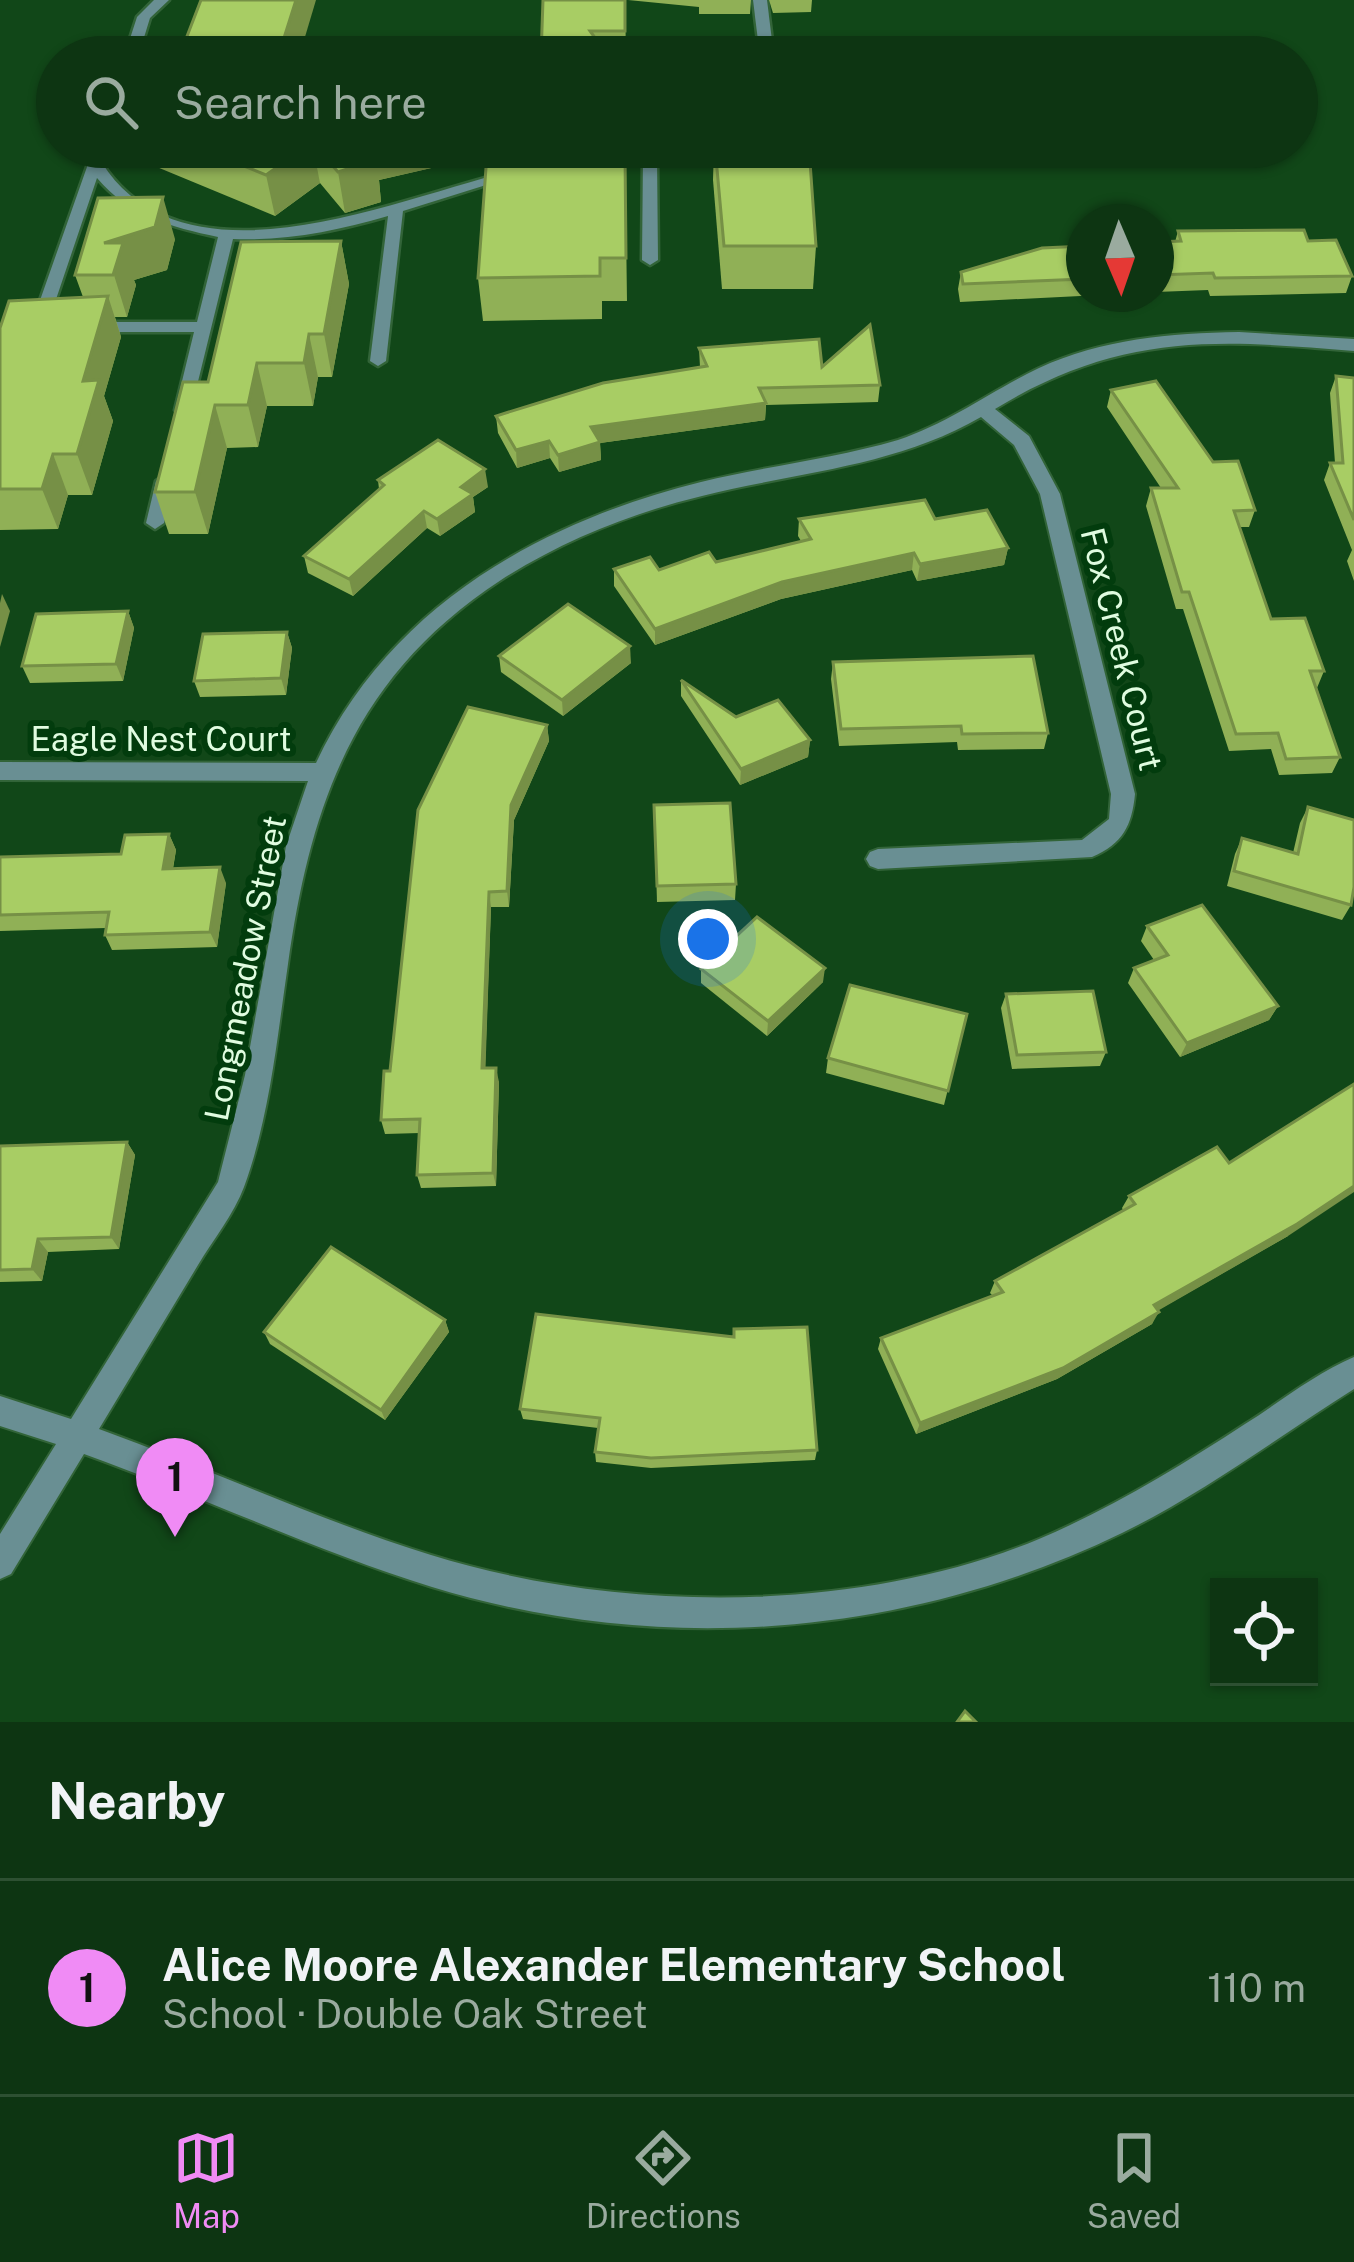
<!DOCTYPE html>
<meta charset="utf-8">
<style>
:root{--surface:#0d3512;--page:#163d1b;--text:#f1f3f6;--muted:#9aab9f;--line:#2d5032;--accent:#f08bf5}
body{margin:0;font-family:"Public Sans",sans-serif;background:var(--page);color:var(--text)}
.controls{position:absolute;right:36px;bottom:36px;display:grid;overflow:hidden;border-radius:0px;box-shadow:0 3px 9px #0004}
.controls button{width:108px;height:108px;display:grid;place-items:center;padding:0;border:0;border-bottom:3px solid var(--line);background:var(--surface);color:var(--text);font:60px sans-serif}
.compass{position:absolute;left:1066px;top:204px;width:108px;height:108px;border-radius:50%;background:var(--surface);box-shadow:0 3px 9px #0004;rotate:178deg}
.you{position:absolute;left:708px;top:939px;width:42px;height:42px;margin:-30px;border:9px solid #fff;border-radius:50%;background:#1a73e8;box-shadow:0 0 0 18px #1a73e833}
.badge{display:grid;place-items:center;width:78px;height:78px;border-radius:50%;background:var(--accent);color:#111;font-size:39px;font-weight:700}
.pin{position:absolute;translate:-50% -99px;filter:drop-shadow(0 3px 6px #0008)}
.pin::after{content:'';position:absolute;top:63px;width:42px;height:36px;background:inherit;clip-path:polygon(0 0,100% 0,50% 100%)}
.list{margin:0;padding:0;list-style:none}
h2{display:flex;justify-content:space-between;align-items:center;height:156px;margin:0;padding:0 48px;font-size:51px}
h2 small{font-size:39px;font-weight:400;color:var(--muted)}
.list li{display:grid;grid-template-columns:78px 1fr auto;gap:36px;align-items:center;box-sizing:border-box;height:216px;padding:0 48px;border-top:3px solid var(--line)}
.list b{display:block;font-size:45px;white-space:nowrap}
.list p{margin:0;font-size:39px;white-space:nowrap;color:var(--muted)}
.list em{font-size:39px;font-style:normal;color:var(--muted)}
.icon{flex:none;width:66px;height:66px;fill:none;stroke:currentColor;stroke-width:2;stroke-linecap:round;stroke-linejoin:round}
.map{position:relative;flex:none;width:1354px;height:1722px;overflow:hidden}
.search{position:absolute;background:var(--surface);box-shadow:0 3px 9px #0004;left:36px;right:36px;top:36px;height:132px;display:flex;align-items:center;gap:30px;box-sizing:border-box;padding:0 42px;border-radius:66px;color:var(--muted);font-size:45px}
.sheet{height:372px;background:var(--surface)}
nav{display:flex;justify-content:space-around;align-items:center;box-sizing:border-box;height:168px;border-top:3px solid var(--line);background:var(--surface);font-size:33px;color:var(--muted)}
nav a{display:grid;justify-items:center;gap:6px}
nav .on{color:var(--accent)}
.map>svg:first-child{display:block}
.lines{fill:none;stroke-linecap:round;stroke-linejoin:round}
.service-casing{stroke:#326438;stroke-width:5}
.minor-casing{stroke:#326438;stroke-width:4}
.service{fill:#698f93;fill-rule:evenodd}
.minor{fill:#698f93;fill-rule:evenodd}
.wall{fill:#90b056}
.shaded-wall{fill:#769046}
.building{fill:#a8cd64;stroke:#769046;stroke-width:3}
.labels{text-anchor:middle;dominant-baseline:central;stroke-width:12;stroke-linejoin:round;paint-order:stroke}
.street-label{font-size:33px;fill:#e0fce0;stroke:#023c0d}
</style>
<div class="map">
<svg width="1354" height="1722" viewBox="0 0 1354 1722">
<rect width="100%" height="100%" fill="#114718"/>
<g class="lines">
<defs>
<g id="service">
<polygon points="154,0 169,0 150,18 138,57 124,57 137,17"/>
<polygon points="753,0 767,0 774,57 760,57"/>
<path d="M94,147H108L102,163C186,294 398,198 511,171L518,175L403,211L386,361L378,366L370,361L388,216C336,231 287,241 233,239L191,410L183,415L175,410L194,332H90L82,327L90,322H197L218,237C171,227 129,216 97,178L48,323L40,328L32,323Z"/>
<polygon points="763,147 783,147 755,159 657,157 658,260 650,265 642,260 643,157 623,156 595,162 588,158 623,148 753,151"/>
<polygon points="165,475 174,481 164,523 155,529 146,523 156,481"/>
</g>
<path id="minor" d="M1239,332L1354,339V351C1214,339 1120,333 995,409L1029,436L1060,494L1135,794C1132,825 1123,844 1092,857L878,869L870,866L866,859L870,852L878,849L1082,840L1109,819L1111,794L1040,494L1014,445L981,417C895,467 797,472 702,496C631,513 562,541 501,580C357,674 311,800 288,964C277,1038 270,1116 244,1187C234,1214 213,1240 198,1265C165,1320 132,1374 99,1429C210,1469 318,1520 431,1555C617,1613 857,1615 1039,1539C1112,1508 1179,1467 1245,1424C1280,1402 1316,1373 1354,1357V1389C1278,1437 1204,1493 1122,1533C908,1637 660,1657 432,1587C313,1550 201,1496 84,1454L11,1574L0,1579V1534L56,1444L0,1426V1396L71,1419L218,1182L245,1075L286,846L308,781L0,780V762L316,763C389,607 540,522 701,482C766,466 833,459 898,440C949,423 991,391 1039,368C1102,339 1170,333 1239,332Z"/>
</defs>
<use href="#service" class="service-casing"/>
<use href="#minor" class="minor-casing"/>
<use href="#service" class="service"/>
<use href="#minor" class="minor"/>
</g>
<g class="wall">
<polygon points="625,0 626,57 541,57"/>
<polygon points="628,0 751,0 750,14 699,14 699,7"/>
<polygon points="769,0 812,0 811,12 773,13"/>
<polygon points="136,147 466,147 466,160 379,180 381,202 345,213 320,183 275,216 140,160"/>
<polygon points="714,147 799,147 816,246 813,289 722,289 713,180"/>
<polygon points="625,152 627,301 602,301 602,319 483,321 478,278"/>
<polygon points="1178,231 1308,241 1352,276 1346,293 1210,296 1208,290 1156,292 1156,242 1175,242"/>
<polygon points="175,239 167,270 134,280 136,285 127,317 115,317 121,337 104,396 113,421 92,495 68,495 58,529 0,530 0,328 83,297 75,275"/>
<polygon points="341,241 349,284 332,377 318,377 313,406 267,406 258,447 227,448 208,534 169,534 155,492 208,382"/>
<polygon points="1084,246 1084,294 1120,294 960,302 958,289 961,272"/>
<polygon points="699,348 822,367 880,385 878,402 766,405 765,420 600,443 601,460 559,472 550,458 517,468 498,433 496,416 700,367"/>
<polygon points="1336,376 1354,378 1354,581 1347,561 1352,550 1324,480 1330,463 1335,463 1330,393"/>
<polygon points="1111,390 1213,462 1255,510 1249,527 1240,527 1271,619 1324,671 1317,688 1340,757 1332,773 1279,775 1271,749 1229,751 1183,609 1176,609 1146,506 1151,488 1161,488 1107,407"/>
<polygon points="378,480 488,487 473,497 475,512 440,536 427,528 353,596 308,573 304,556 379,489"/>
<polygon points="799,519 935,519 1008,548 1004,565 917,581 912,570 781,599 655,645 614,586 614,569 659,570 716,562 801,541 798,536"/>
<polygon points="128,611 134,628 123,681 30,683 22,666"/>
<polygon points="287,632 292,648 286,695 200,697 194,681"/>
<polygon points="499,656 631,663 563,716 501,672"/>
<polygon points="833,662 1048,733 1044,749 958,750 957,742 839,746 831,679"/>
<polygon points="681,680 736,717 810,740 808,757 740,785 681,696"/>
<polygon points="547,725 549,741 514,820 509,907 491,907 485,1068 499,1082 496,1186 421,1188 417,1175 420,1133 385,1134 381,1120 390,1071"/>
<polygon points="654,805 736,884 735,900 657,902"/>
<polygon points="1308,807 1351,905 1342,920 1227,886 1235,854 1242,838 1293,853 1300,823"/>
<polygon points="169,834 176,850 173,869 226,883 217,947 112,950 105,935 106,928 0,931 0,857 121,854"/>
<polygon points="1147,926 1278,1006 1269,1020 1180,1057 1128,983 1134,968 1154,960 1141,941"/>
<polygon points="701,969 823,982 767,1036 701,983"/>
<polygon points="1006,994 1106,1052 1100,1066 1012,1069 1001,1008"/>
<polygon points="967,1014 944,1105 826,1073 828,1058"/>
<polygon points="127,1142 135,1155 119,1249 48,1252 42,1281 0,1282 0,1146"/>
<polygon points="1129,1196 1288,1236 1158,1310 1152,1324 1057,1379 916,1434 878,1349 881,1338 993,1296 990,1293 995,1281 1123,1210 1122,1208"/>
<polygon points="536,1314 817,1450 815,1460 651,1468 596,1462 595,1452 598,1428 523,1419 520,1409"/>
<polygon points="445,1320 449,1332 385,1420 270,1344 264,1332"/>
</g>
<g class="shaded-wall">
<polygon points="296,0 316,0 299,57 278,57"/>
<polygon points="306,147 313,147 320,183 275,216 266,175"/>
<polygon points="373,147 466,147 466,160 379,180 381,202 345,213 338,172"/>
<polygon points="163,197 175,239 167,270 134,280 136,285 127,317 104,243"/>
<polygon points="341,241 349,284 332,377 324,334"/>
<polygon points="108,296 121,337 104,396 113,421 92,495 77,454 83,381"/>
<polygon points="309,334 318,377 313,406 304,363"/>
<polygon points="257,363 267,406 258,447 248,405"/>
<polygon points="766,403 765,420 600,443 601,460 559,472 558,455 591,427"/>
<polygon points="215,405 227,448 208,534 195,492"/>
<polygon points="549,441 550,458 517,468 516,450"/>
<polygon points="53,454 68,495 58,529 42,489"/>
<polygon points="485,469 488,487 473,497 475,512 440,536 437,519 461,487"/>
<polygon points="424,511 427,528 353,596 349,579"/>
<polygon points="1008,548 1004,565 917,581 920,564"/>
<polygon points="914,553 912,570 781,599 655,645 655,629 782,582"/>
<polygon points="2,594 10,611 0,647 0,603"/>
<polygon points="128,611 134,628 123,681 116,664"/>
<polygon points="287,632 292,648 286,695 281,678"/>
<polygon points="630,646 631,663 563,716 562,700"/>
<polygon points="547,725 549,741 514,820 509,907 507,891 511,805"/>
<polygon points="810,740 808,757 740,785 741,769"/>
<polygon points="169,834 176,850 170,884 163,869"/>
<polygon points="220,867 226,883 217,947 210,932"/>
<polygon points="489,892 491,907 485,1082 482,1068"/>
<polygon points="825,968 823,982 767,1036 768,1021"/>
<polygon points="1278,1006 1269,1020 1180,1057 1187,1043"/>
<polygon points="496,1068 499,1082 496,1186 493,1173"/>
<polygon points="127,1142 135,1155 119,1249 111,1237"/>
<polygon points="1354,1186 1354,1192 1288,1236 1147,1317 1154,1305"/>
<polygon points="38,1239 48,1252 42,1281 32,1269"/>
<polygon points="1159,1312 1152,1324 1057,1379 916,1434 920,1423"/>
<polygon points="445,1320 449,1332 385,1420 381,1410"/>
</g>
<g class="building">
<polygon points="201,0 296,0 278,57 179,57"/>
<polygon points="543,0 625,0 625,31 590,31 609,57 541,57"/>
<polygon points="197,147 306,147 266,175"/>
<polygon points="316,147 373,147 375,160 338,172"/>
<polygon points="715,147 799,147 801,162 810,162 816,246 724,246"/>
<polygon points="625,152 626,258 600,258 600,276 478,278 487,154"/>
<polygon points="163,197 155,227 104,243 123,243 113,275 75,275 98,198"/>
<polygon points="1304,230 1308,241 1336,240 1352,276 1215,278 1213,273 1156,275 1156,242 1181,241 1178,231"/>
<polygon points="341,241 324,334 309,334 304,363 257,363 248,405 215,405 195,492 155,492 183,382 208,382 241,242"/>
<polygon points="1084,246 1084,279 963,284 961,272 1042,248"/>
<polygon points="108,296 83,381 99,380 77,454 53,454 42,489 0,489 0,328 9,301"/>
<polygon points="870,325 880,385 759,388 766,403 591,427 600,442 558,455 549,441 516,450 496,416 603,383 707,366 699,348 819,339 822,367"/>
<polygon points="1336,376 1354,378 1354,520 1330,463 1343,463"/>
<polygon points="1156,381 1213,462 1238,461 1255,510 1234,511 1271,619 1305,618 1324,671 1310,671 1340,757 1286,759 1278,733 1236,734 1189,592 1182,592 1151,488 1178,488 1111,390"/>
<polygon points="438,440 485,469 461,487 473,494 437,519 424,511 349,579 304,556 384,485 378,480"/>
<polygon points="925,500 935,519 987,510 1008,548 920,564 914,553 782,582 655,629 614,569 650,557 659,570 709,552 716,562 811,539 799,519"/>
<polygon points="568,604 630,646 562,700 499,656"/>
<polygon points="128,611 116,664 22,666 36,614"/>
<polygon points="287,632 281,678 194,681 203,634"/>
<polygon points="1033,656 1048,733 962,734 961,726 841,729 833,662"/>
<polygon points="681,680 736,717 778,700 810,740 741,769"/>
<polygon points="468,707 547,725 511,805 507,891 489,892 482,1068 496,1068 493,1173 417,1175 420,1119 381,1120 384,1071 390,1071 418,810"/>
<polygon points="730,803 736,884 657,886 654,805"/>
<polygon points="1308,807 1354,820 1354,887 1351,905 1234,871 1242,838 1298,854"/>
<polygon points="169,834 163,869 220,867 210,932 105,935 109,912 0,915 0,857 121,854 125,835"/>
<polygon points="1202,905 1278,1006 1187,1043 1134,968 1168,955 1147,926"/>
<polygon points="757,917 825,968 768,1021 701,969"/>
<polygon points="850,985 967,1014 948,1091 828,1058"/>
<polygon points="1093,991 1106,1052 1017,1055 1006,994"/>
<polygon points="1354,1084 1354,1186 1297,1224 1154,1305 1159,1312 1063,1368 920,1423 881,1338 1003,1292 995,1281 1135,1204 1129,1196 1217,1147 1229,1163"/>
<polygon points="127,1142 111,1237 38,1239 32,1269 0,1270 0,1146"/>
<polygon points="331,1247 445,1320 381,1410 264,1332"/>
<polygon points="536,1314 734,1337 734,1329 807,1327 817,1450 651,1458 595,1452 600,1418 520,1409"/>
<polygon points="965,1711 976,1722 957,1722"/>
</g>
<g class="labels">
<g class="street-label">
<text transform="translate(1122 649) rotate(76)">Fox Creek Court</text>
<text x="161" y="739">Eagle Nest Court</text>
<text transform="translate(245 968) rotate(-79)">Longmeadow Street</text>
</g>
</g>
</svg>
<div class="controls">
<button><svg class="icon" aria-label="locate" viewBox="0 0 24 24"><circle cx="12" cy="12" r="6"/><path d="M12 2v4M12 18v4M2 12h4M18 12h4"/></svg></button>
</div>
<svg class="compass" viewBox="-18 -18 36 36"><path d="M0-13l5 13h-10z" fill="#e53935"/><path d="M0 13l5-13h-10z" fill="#9aab9f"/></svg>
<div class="you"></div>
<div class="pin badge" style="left:175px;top:1537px">1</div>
<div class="search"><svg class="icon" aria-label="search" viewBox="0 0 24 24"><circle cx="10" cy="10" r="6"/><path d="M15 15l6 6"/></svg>Search here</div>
</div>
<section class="sheet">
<h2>Nearby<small></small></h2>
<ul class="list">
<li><span class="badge">1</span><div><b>Alice Moore Alexander Elementary School</b><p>School · Double Oak Street</p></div><em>110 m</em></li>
</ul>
</section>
<nav>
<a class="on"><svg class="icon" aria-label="map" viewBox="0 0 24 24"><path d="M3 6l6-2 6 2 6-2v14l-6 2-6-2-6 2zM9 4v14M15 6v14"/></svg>Map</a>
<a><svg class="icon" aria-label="directions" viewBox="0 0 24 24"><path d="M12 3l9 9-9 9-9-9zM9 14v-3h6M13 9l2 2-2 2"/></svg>Directions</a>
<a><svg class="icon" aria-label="saved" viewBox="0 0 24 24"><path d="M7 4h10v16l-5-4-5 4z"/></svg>Saved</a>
</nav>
